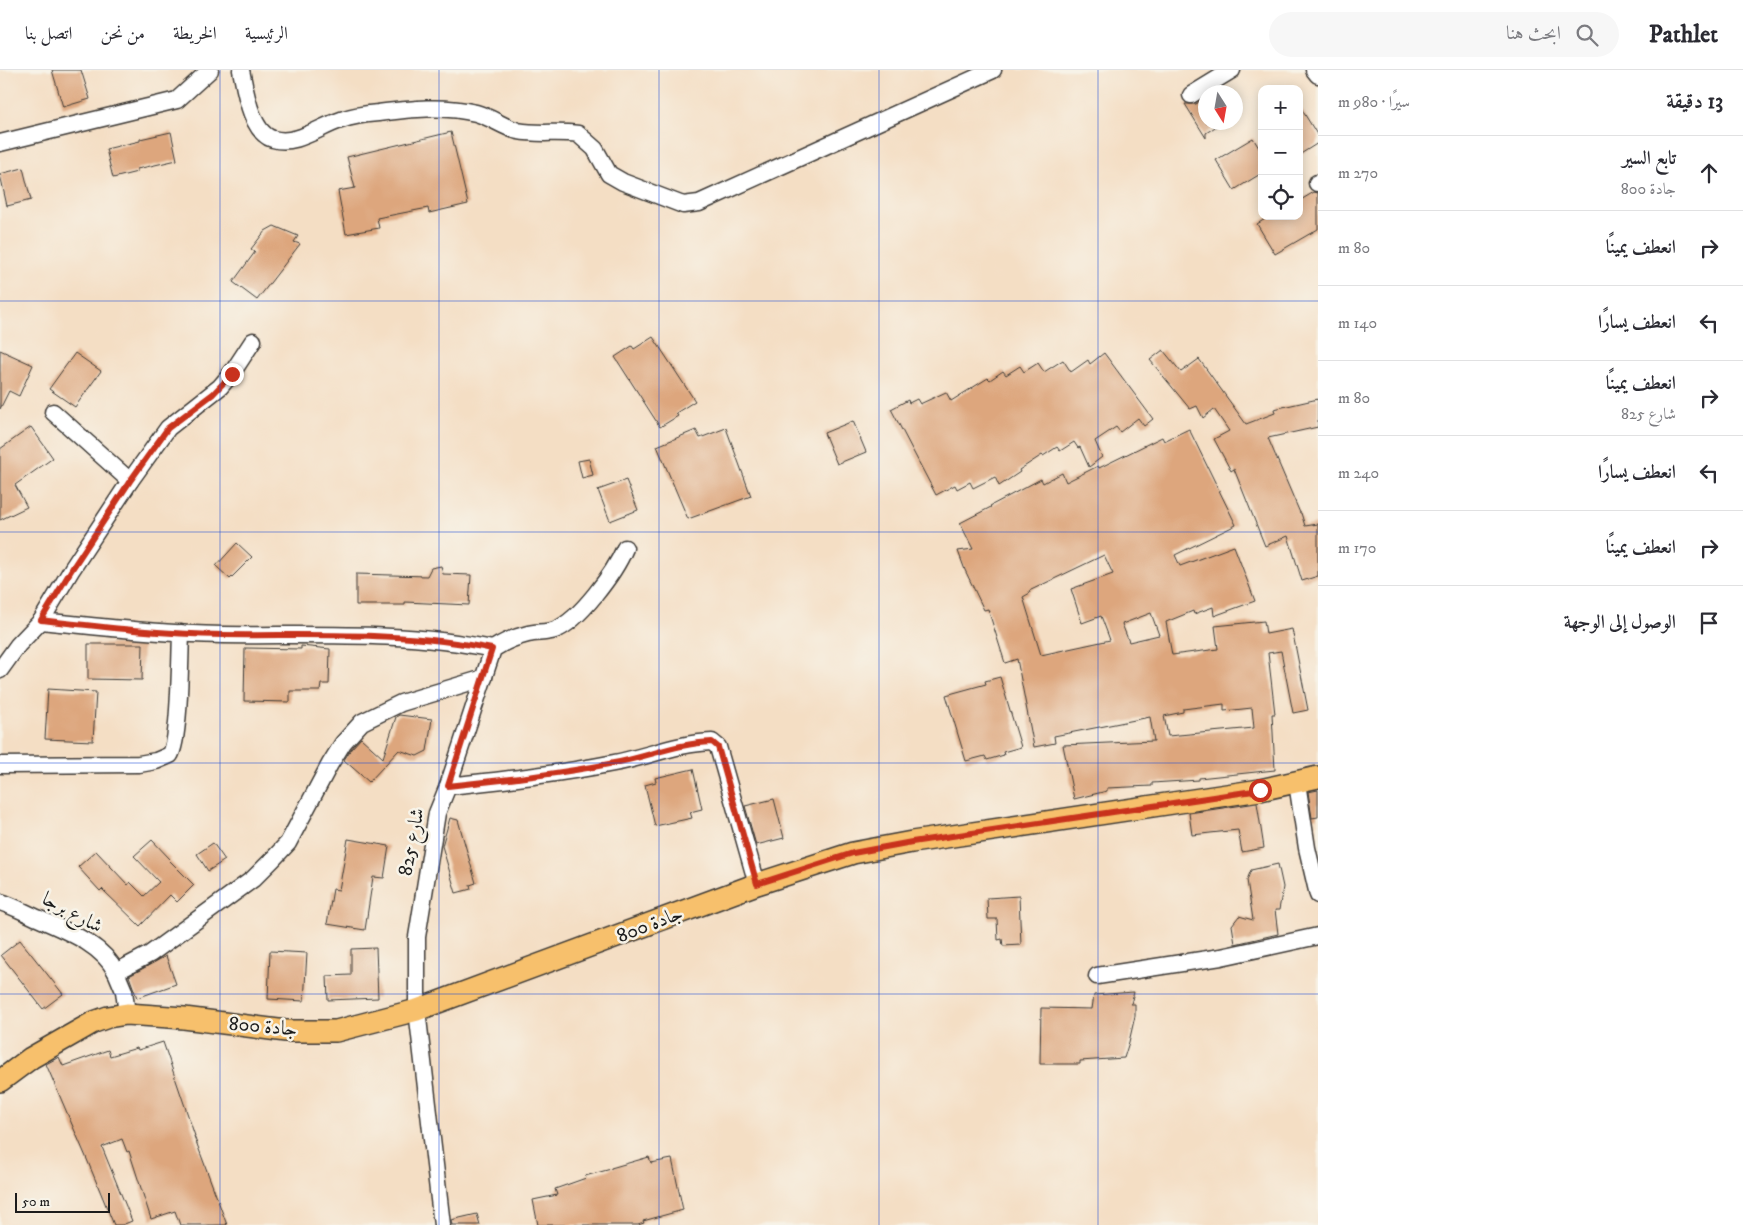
<!DOCTYPE html>
<html lang="ar">
<meta charset="utf-8">
<style>
:root{--surface:#fff;--page:#f7f7f7;--text:#2b2b33;--muted:#7c7c81;--line:#e1e1e2}
body{margin:0;font-family:"IM FELL DW Pica",Amiri,serif;background:var(--page);color:var(--text);direction:rtl}
.controls{position:absolute;right:15px;top:15px;display:grid;overflow:hidden;border-radius:10px;box-shadow:0 2px 12px #0003}
.controls button{width:45px;height:45px;display:grid;place-items:center;padding:0;border:0;border-bottom:1px solid var(--line);background:var(--surface);color:var(--text);font:25px sans-serif}
.compass{position:absolute;left:1198px;top:15px;width:45px;height:45px;border-radius:50%;background:var(--surface);box-shadow:0 2px 12px #0003;rotate:169deg}
.scale{position:absolute;left:15px;bottom:12px;width:95px;box-sizing:border-box;padding-left:5px;border:2px solid #1c1c1c;border-top:0;font-size:14px;line-height:18px;white-space:nowrap;color:#1c1c1c;-webkit-text-stroke:4px #f7f3e8;paint-order:stroke}
.stop{position:absolute;width:15px;height:15px;margin:-11px;border:4px solid #c8321e;border-radius:50%;background:#fff}
.stop.end{background:#c8321e;border-color:#fff;box-shadow:0 1px 5px #0008}
.list{margin:0;padding:0;list-style:none}
h2{display:flex;justify-content:space-between;align-items:center;height:65px;margin:0;padding:0 20px;font-size:21px}
h2 small{font-size:16px;font-weight:400;color:var(--muted)}
.list li{display:grid;grid-template-columns:32px 1fr auto;gap:15px;align-items:center;box-sizing:border-box;height:75px;padding:0 20px;border-top:1px solid var(--line)}
.list b{display:block;font-size:19px;white-space:nowrap}
.list p{margin:0;font-size:16px;white-space:nowrap;color:var(--muted)}
.list em{font-size:16px;font-style:normal;color:var(--muted)}
.icon{flex:none;width:28px;height:28px;fill:none;stroke:currentColor;stroke-width:2;stroke-linecap:round;stroke-linejoin:round}
.map{position:relative;flex:none;width:1318px;height:1155px;overflow:hidden;direction:ltr}
header{display:flex;align-items:center;gap:30px;box-sizing:border-box;height:70px;padding:0 25px;background:var(--surface);border-bottom:1px solid var(--line)}
header strong{font-size:24px}
nav{display:flex;gap:28px;margin-inline-start:auto;font-size:18px}
.search{width:350px;height:45px;background:var(--page);display:flex;align-items:center;gap:12px;box-sizing:border-box;padding:0 18px;border-radius:28px;color:var(--muted);font-size:19px}
main{display:flex}
aside{flex:1;background:var(--surface)}
.map>svg:first-child{display:block}
.building{fill:#dda67d;fill-rule:evenodd}
.lines{fill:none;stroke-linecap:round;stroke-linejoin:round}
.minor-casing{stroke:#3c3935;stroke-width:19}
.major-casing{stroke:#3c3935;stroke-width:24}
.minor{stroke:#fff;stroke-width:16}
.major{stroke:#f7c06c;stroke-width:21}
.route{stroke:#c8321e;stroke-width:6}
.grid{fill:none;stroke:#1d4ed8;stroke-width:1;stroke-opacity:0.55}
.labels{text-anchor:middle;dominant-baseline:central;stroke-width:5;stroke-linejoin:round;paint-order:stroke}
.street-label{font-size:20px;fill:#1c1c1c;stroke:#f7f3e8}
</style>
<header>
<strong>Pathlet</strong>
<div class="search"><svg class="icon" aria-label="search" viewBox="0 0 24 24"><circle cx="10" cy="10" r="6"/><path d="M15 15l6 6"/></svg>ابحث هنا</div>
<nav><a>الرئيسية</a><a>الخريطة</a><a>من نحن</a><a>اتصل بنا</a></nav>
</header>
<main>
<aside>
<h2>13 دقيقة<small>سيرًا · 980 m</small></h2>
<ul class="list">
<li><svg class="icon" aria-label="ahead" viewBox="0 0 24 24"><path d="M12 20V5M6 11l6-6 6 6"/></svg><div><b>تابع السير</b><p>جادة 800</p></div><em>270 m</em></li>
<li><svg class="icon" aria-label="right" viewBox="0 0 24 24"><path d="M7 20v-9h11M14 6l5 5-5 5"/></svg><div><b>انعطف يمينًا</b></div><em>80 m</em></li>
<li><svg class="icon" aria-label="left" viewBox="0 0 24 24"><path d="M17 20v-9H6M10 6l-5 5 5 5"/></svg><div><b>انعطف يسارًا</b></div><em>140 m</em></li>
<li><svg class="icon" aria-label="right" viewBox="0 0 24 24"><path d="M7 20v-9h11M14 6l5 5-5 5"/></svg><div><b>انعطف يمينًا</b><p>شارع 825</p></div><em>80 m</em></li>
<li><svg class="icon" aria-label="left" viewBox="0 0 24 24"><path d="M17 20v-9H6M10 6l-5 5 5 5"/></svg><div><b>انعطف يسارًا</b></div><em>240 m</em></li>
<li><svg class="icon" aria-label="right" viewBox="0 0 24 24"><path d="M7 20v-9h11M14 6l5 5-5 5"/></svg><div><b>انعطف يمينًا</b></div><em>170 m</em></li>
<li><svg class="icon" aria-label="arrive" viewBox="0 0 24 24"><path d="M6 21V4h12l-3 4 3 4H6"/></svg><div><b>الوصول إلى الوجهة</b></div></li>
</ul>
</aside>
<div class="map">
<svg width="1318" height="1155" viewBox="0 0 1318 1155">
<rect width="100%" height="100%" fill="#f7f3e8"/>
<filter id="ink" filterUnits="userSpaceOnUse"><feTurbulence type="fractalNoise" baseFrequency=".02" numOctaves="2"/><feDisplacementMap in="SourceGraphic" scale="10" xChannelSelector="R" yChannelSelector="G"/><feConvolveMatrix kernelMatrix="1 2 1 2 8 2 1 2 1" color-interpolation-filters="sRGB"/></filter>
<filter id="wash" filterUnits="userSpaceOnUse"><feTurbulence type="fractalNoise" baseFrequency=".0096" numOctaves="4" result="noise"/><feDisplacementMap in="SourceGraphic" scale="20" xChannelSelector="R" yChannelSelector="G"/><feGaussianBlur stdDeviation="1.12" result="paint"/><feColorMatrix in="noise" values="0 0 0 0 0 0 0 0 0 0 0 0 0 0 0 0 0 1.4 0 .05"/><feComposite in="paint" operator="in"/></filter>
<g filter="url(#wash)">
<rect width="100%" height="100%" fill="#f4dec4"/>
<g id="blocks">
<g class="building">
<polygon points="52,0 81,0 90,29 63,37"/>
<polygon points="1206,28 1206,52 1223,52 1206,63 1206,68 1185,34 1196,34"/>
<polygon points="1299,35 1318,66 1318,73 1299,85"/>
<polygon points="171,62 177,90 137,99 137,102 113,108 106,79 140,71 140,69"/>
<polygon points="451,62 468,134 429,143 428,138 377,148 379,158 346,164 338,121 355,118 347,87"/>
<polygon points="1253,68 1262,83 1262,103 1234,120 1216,90"/>
<polygon points="23,98 31,130 7,136 0,104"/>
<polygon points="1314,122 1318,123 1318,159 1275,184 1257,154 1270,146 1299,146 1299,131"/>
<polygon points="274,156 298,166 294,172 300,174 257,230 233,212 255,182 251,179 265,161"/>
<polygon points="653,267 695,331 676,343 678,346 660,357 615,287 632,276 634,279"/>
<polygon points="0,280 33,295 19,326 9,321 0,339"/>
<polygon points="1163,280 1181,302 1199,289 1246,354 1275,343 1274,339 1318,329 1318,357 1268,368 1300,443 1301,443 1305,456 1318,454 1318,506 1302,511 1288,466 1265,476 1234,399 1231,401 1214,369 1229,361 1214,339 1203,348 1197,336 1190,339 1150,290"/>
<polygon points="75,283 101,301 75,337 49,319"/>
<polygon points="1104,283 1153,349 1144,356 1138,348 1120,362 1116,357 1095,371 1102,387 1089,397 1080,377 1078,378 1074,372 1060,381 1057,377 1043,386 1042,385 1019,400 1020,402 999,416 995,407 973,418 970,412 957,419 955,415 936,425 891,339 908,330 909,333 917,329 920,334 946,322 951,331 988,308 990,310 1003,301 1006,305 1020,296 1024,302 1038,293 1044,302 1063,290 1071,302 1088,290 1090,294"/>
<polygon points="853,351 866,382 837,394 824,363"/>
<polygon points="31,357 53,388 15,415 27,437 0,450 0,379"/>
<polygon points="726,358 751,426 688,449 657,376 696,360 700,368"/>
<path d="M1189,359L1236,455L1175,485L1180,496L1234,476L1255,531L1214,546L1213,537L1194,544L1193,541L1166,552L1172,585L1218,579L1215,556L1264,551L1266,564L1292,559L1308,640L1293,643L1281,581L1268,583L1275,644H1272L1275,700L1199,708V710L1152,713V716L1107,718V721L1074,729L1063,675L1154,671L1150,647L1054,666L1055,673L1034,677L1017,589L1005,593L988,539L984,540L965,500L958,481L973,479L960,453L991,437L990,436L1041,409L1043,413L1062,403L1066,412L1098,396L1099,398L1162,367L1164,371ZM1104,485L1113,504L1071,519L1082,553L1101,546L1110,570L1041,585L1023,527L1030,523L1029,521ZM1151,543L1159,565L1129,572L1122,554ZM1224,634V641L1252,638L1254,658L1168,666L1164,646L1183,642V639Z"/>
<polygon points="589,389 593,405 582,408 578,391"/>
<polygon points="626,410 638,440 610,451 598,420"/>
<polygon points="237,473 252,487 230,509 216,496"/>
<polygon points="441,496 443,504 471,505 469,535 405,532 405,535 356,535 356,504 427,506 431,498"/>
<polygon points="88,574 143,574 142,610 88,609"/>
<polygon points="301,576 330,579 329,614 321,614 320,621 290,621 290,632 244,631 245,578 301,579"/>
<polygon points="1000,607 1021,677 1003,682 1004,685 987,690 985,686 966,691 946,625 986,614 985,611"/>
<polygon points="48,619 96,622 93,671 45,669"/>
<polygon points="399,645 432,649 427,681 417,686 399,680 369,712 344,690 351,679 361,668 383,688 396,647"/>
<polygon points="693,699 702,739 690,742 692,748 655,756 645,715 656,712 655,708"/>
<polygon points="1318,720 1318,747 1312,748 1308,722"/>
<polygon points="774,729 784,768 756,775 745,736"/>
<polygon points="1257,733 1264,778 1242,782 1238,760 1192,765 1189,743"/>
<polygon points="450,748 458,750 476,813 470,815 471,819 456,823 442,776"/>
<polygon points="348,769 389,776 384,808 373,807 365,860 327,854 333,819 339,820"/>
<polygon points="152,770 170,789 169,790 194,815 177,832 170,825 140,856 102,819 100,821 78,797 96,781 128,815 130,812 144,826 159,812 134,786"/>
<polygon points="213,773 225,790 208,801 197,784"/>
<polygon points="1278,794 1283,817 1279,840 1275,840 1278,864 1235,874 1232,855 1239,846 1253,850 1247,810 1251,800"/>
<polygon points="1019,826 1021,875 1003,876 1002,869 998,870 997,849 988,849 987,828"/>
<polygon points="20,870 63,924 43,939 1,885"/>
<polygon points="376,878 378,928 328,930 327,906 351,905 351,879"/>
<polygon points="270,881 307,883 304,931 268,929"/>
<polygon points="166,886 176,914 137,928 129,906"/>
<polygon points="1134,922 1131,934 1135,934 1135,946 1129,972 1124,988 1080,991 1080,994 1040,994 1041,938 1092,939 1094,925"/>
<polygon points="163,972 195,1066 194,1066 227,1155 180,1155 175,1141 151,1149 129,1081 127,1082 122,1069 102,1077 132,1151 122,1155 114,1155 86,1087 46,994 59,987 63,996 108,980 110,986 137,978 138,980"/>
<polygon points="649,1087 651,1093 672,1089 683,1140 643,1151 644,1153 638,1155 538,1155 533,1130 557,1125 555,1119 586,1108 585,1106 611,1099 611,1098"/>
<polygon points="477,1144 480,1155 452,1155 451,1150"/>
</g>
</g>
</g>
<g filter="url(#ink)">
<use href="#blocks" fill-opacity="0" stroke="#3c3935" stroke-width="1"/>
<g class="lines">
<defs>
<g id="minor">
<path d="M241,0C245,19 251,63 273,69C296,76 319,57 341,50C352,46 366,44 378,43C410,39 444,35 476,43C491,47 503,57 518,61C538,65 558,61 578,64L595,79L609,104L623,112L683,135L699,133L993,0"/>
<polyline points="1314,0 1318,5"/>
<polyline points="1191,25 1232,0"/>
<polyline points="0,73 177,30 210,0"/>
<polyline points="1317,113 1318,113"/>
<polyline points="53,342 130,411"/>
<path d="M41,551C102,557 162,564 223,565C313,566 404,561 493,579"/>
<polyline points="0,600 18,575 41,551 72,499 130,411 168,358 220,317 232,303 253,271"/>
<path d="M0,695L139,694L156,691L170,685C180,671 180,585 181,563"/>
<polyline points="1297,713 1307,778 1318,825"/>
<path d="M448,716C504,710 559,704 614,693C647,687 678,673 712,672L718,677L757,814"/>
<path d="M0,832C11,835 22,841 33,846C61,859 101,872 116,902"/>
<polyline points="1097,906 1221,887 1318,866"/>
<polyline points="127,944 124,921 116,902 150,884 253,809 273,789 288,773 330,694 343,673 362,652 401,633 484,608"/>
<path d="M442,1155L417,940V867L437,743L448,716L493,579C504,572 515,567 528,564C537,562 546,563 555,560C579,551 615,502 625,478"/>
</g>
<polyline id="major" points="0,1011 31,988 94,952 108,947 127,944 184,948 286,961 336,961 417,940 757,814 853,783 912,772 1260,720 1318,707"/>
</defs>
<use href="#minor" class="minor-casing"/>
<use href="#major" class="major-casing"/>
<use href="#minor" class="minor"/>
<use href="#major" class="major"/>
</g>
</g>
<g class="lines" filter="url(#ink)">
<path class="route" d="M232,304L213,324L168,358L130,411L72,499L41,550C102,557 162,564 223,565C313,566 404,561 492,579L448,716C504,710 559,704 614,693C647,687 678,673 712,672L718,677L757,814L853,783L912,772L1260,720"/>
</g>
<path class="grid" d="M220,0V1155M439,0V1155M659,0V1155M879,0V1155M1098,0V1155M0,231H1318M0,462H1318M0,693H1318M0,924H1318"/>
<g class="labels">
<g class="street-label">
<text transform="translate(412 772) rotate(-79)">شارع 825</text>
<text transform="translate(72 843) rotate(28)">شارع برجا</text>
<text transform="translate(650 855) rotate(-21)">جادة 800</text>
<text transform="translate(263 957) rotate(5)">جادة 800</text>
</g>
</g>
</svg>
<div class="controls">
<button>+</button>
<button>−</button>
<button><svg class="icon" aria-label="locate" viewBox="0 0 24 24"><circle cx="12" cy="12" r="6"/><path d="M12 2v4M12 18v4M2 12h4M18 12h4"/></svg></button>
</div>
<svg class="compass" viewBox="-18 -18 36 36"><path d="M0-13l5 13h-10z" fill="#e53935"/><path d="M0 13l5-13h-10z" fill="#7c7c81"/></svg>
<div class="scale">50 m</div>
<div class="stop" style="left:1260px;top:720px"></div>
<div class="stop end" style="left:232px;top:304px"></div>
</div>
</main>
